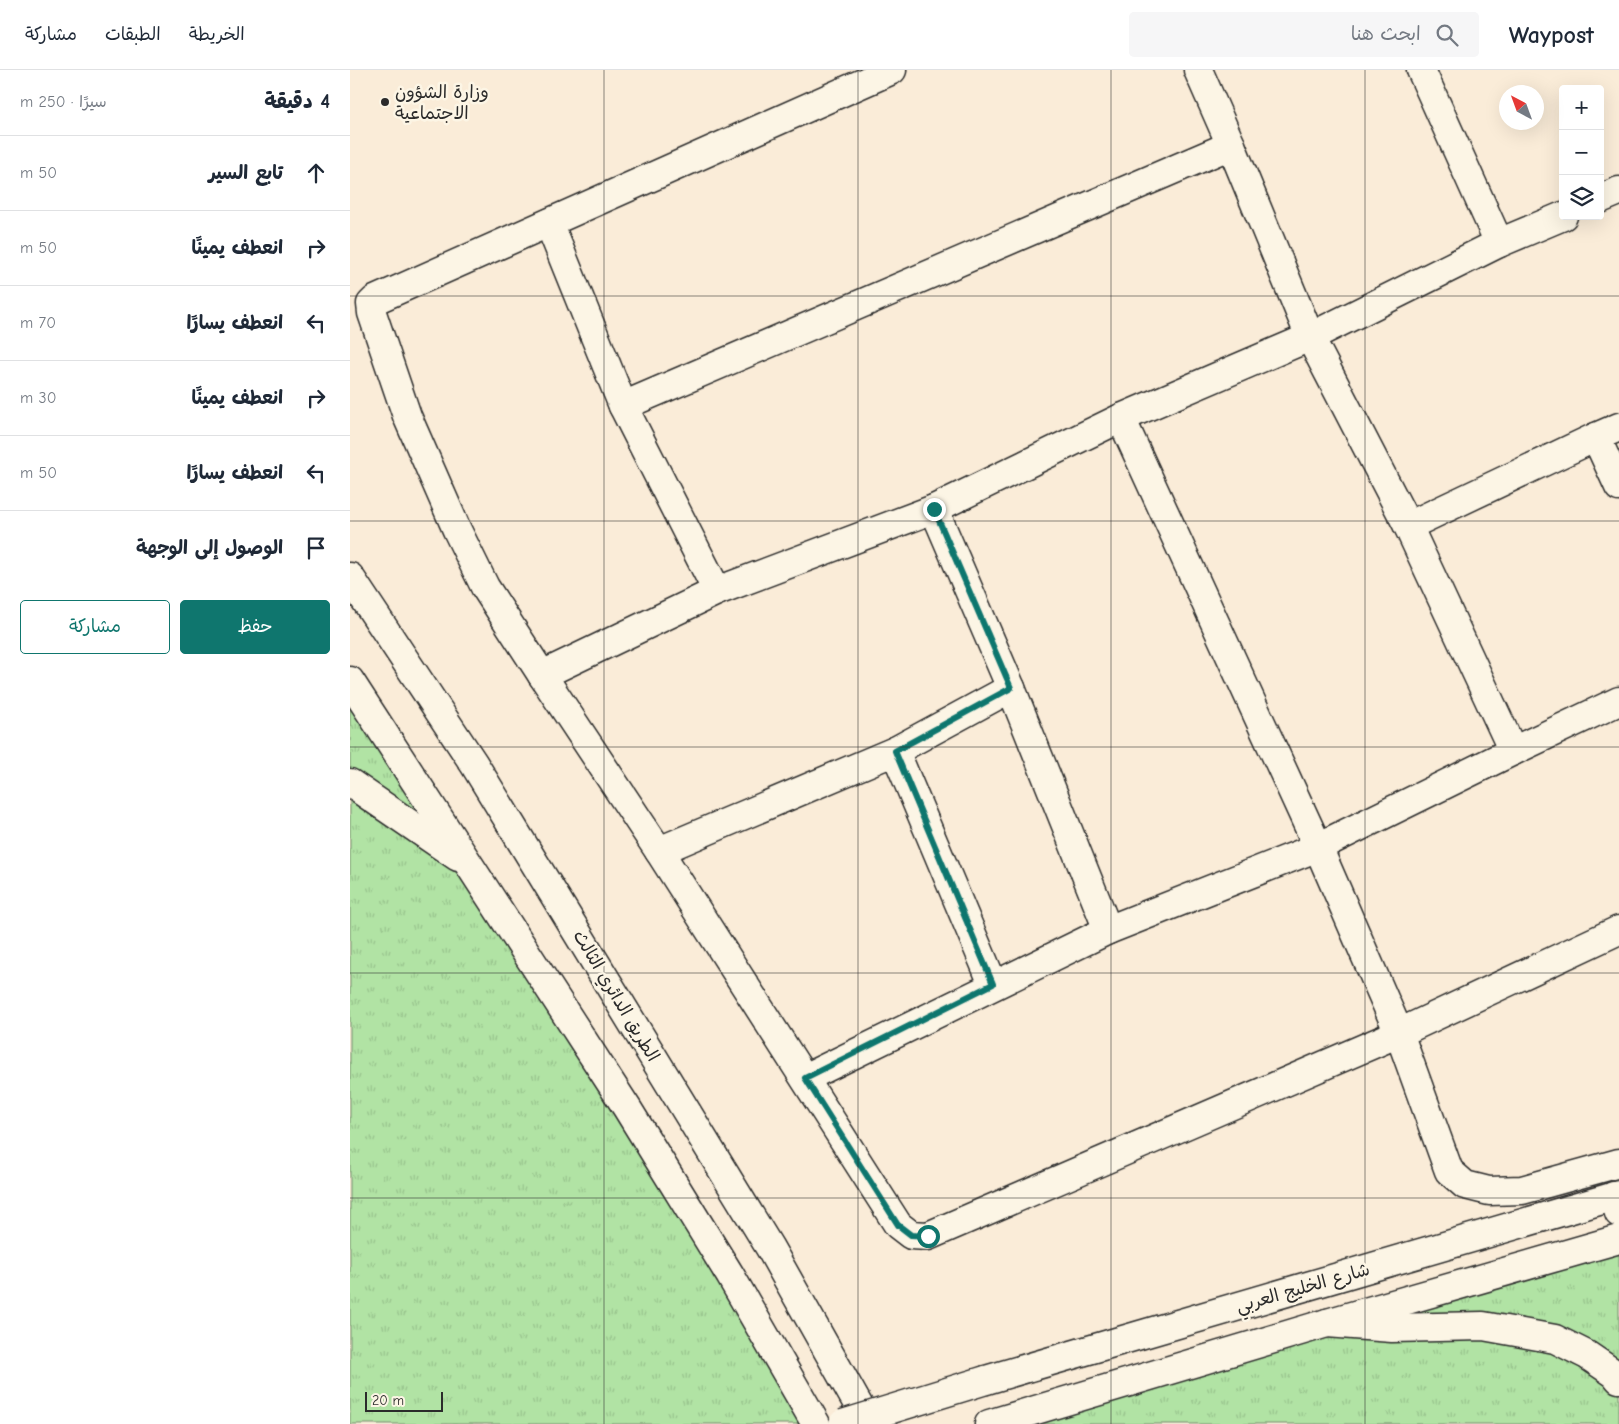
<!DOCTYPE html>
<html lang="ar">
<meta charset="utf-8">
<style>
:root{--surface:#fff;--page:#f6f6f7;--text:#1f2937;--muted:#747a83;--line:#e0e1e3;--accent:#0f766e}
body{margin:0;font-family:"Comic Neue","Playpen Sans Arabic",sans-serif;background:var(--page);color:var(--text);direction:rtl}
.controls{position:absolute;right:15px;top:15px;display:grid;overflow:hidden;border-radius:5px;box-shadow:0 5px 20px #0002}
.controls button{width:45px;height:45px;display:grid;place-items:center;padding:0;border:0;border-bottom:1px solid var(--line);background:var(--surface);color:var(--text);font:25px sans-serif}
.compass{position:absolute;left:1149px;top:15px;width:45px;height:45px;border-radius:50%;background:var(--surface);box-shadow:0 5px 20px #0002;rotate:319deg}
.scale{position:absolute;left:15px;bottom:12px;width:78px;box-sizing:border-box;padding-left:5px;border:2px solid #2b2b2b;border-top:0;font-size:14px;line-height:18px;white-space:nowrap;color:#2b2b2b;-webkit-text-stroke:4px #fcf5e5;paint-order:stroke}
.stop{position:absolute;width:15px;height:15px;margin:-11px;border:4px solid #0f766e;border-radius:50%;background:#fff}
.stop.end{background:#0f766e;border-color:#fff;box-shadow:0 1px 5px #0008}
.list{margin:0;padding:0;list-style:none}
h2{display:flex;justify-content:space-between;align-items:center;height:65px;margin:0;padding:0 20px;font-size:21px}
h2 small{font-size:16px;font-weight:400;color:var(--muted)}
.list li{display:grid;grid-template-columns:32px 1fr auto;gap:15px;align-items:center;box-sizing:border-box;height:75px;padding:0 20px;border-top:1px solid var(--line)}
.list b{display:block;font-size:19px;white-space:nowrap}
.list em{font-size:16px;font-style:normal;color:var(--muted)}
.actions{display:flex;gap:10px;padding:15px 20px}
.actions a{flex:1;padding:11px 0;border:1px solid var(--accent);border-radius:5px;text-align:center;font-size:18px;color:var(--accent)}
.actions .main{background:var(--accent);color:#fff}
.icon{flex:none;width:28px;height:28px;fill:none;stroke:currentColor;stroke-width:2;stroke-linecap:round;stroke-linejoin:round}
.map{position:relative;flex:none;width:1269px;height:1354px;overflow:hidden;direction:ltr}
header{display:flex;align-items:center;gap:30px;box-sizing:border-box;height:70px;padding:0 25px;background:var(--surface);border-bottom:1px solid var(--line)}
header strong{font-size:24px}
nav{display:flex;gap:28px;margin-inline-start:auto;font-size:18px}
.search{width:350px;height:45px;background:var(--page);display:flex;align-items:center;gap:12px;box-sizing:border-box;padding:0 18px;border-radius:5px;color:var(--muted);font-size:19px}
main{display:flex}
aside{flex:1;background:var(--surface)}
.map>svg:first-child{display:block}
.grass{fill:url(#grass-tufts);stroke:#6e8768}
.lines{fill:none;stroke-linecap:round;stroke-linejoin:round}
.minor-casing{stroke:#2b2b2b;stroke-width:31}
.primary-casing{stroke:#2b2b2b;stroke-width:31}
.trunk-casing{stroke:#2b2b2b;stroke-width:31}
.minor{stroke:#fcf5e5;stroke-width:28}
.primary{stroke:#fcf5e5;stroke-width:28}
.trunk{stroke:#fcf5e5;stroke-width:28}
.primary-bridge-casing{stroke:#2b2b2b;stroke-width:31;stroke-linecap:butt}
.primary-bridge{stroke:#fcf5e5;stroke-width:28}
.route{stroke:#0f766e;stroke-width:6}
.grid{fill:none;stroke:#2b2b2b;stroke-width:1;stroke-opacity:0.55}
.poi-dot{fill:#2b2b2b;stroke:#fcf5e5;stroke-width:2}
.labels{text-anchor:middle;dominant-baseline:central;stroke-width:5;stroke-linejoin:round;paint-order:stroke}
.poi-label{font-size:18px;fill:#2b2b2b;stroke:#fcf5e5;text-anchor:start}
.street-label{font-size:18px;fill:#2b2b2b;stroke:#fcf5e5}
</style>
<header>
<strong>Waypost</strong>
<div class="search"><svg class="icon" aria-label="search" viewBox="0 0 24 24"><circle cx="10" cy="10" r="6"/><path d="M15 15l6 6"/></svg>ابحث هنا</div>
<nav><a>الخريطة</a><a>الطبقات</a><a>مشاركة</a></nav>
</header>
<main>
<div class="map">
<svg width="1269" height="1354" viewBox="0 0 1269 1354">
<defs>
<pattern id="grass-tufts" width="24" height="20" patternUnits="userSpaceOnUse" patternTransform="scale(1.25)"><rect width="24" height="20" fill="#b1e3a4"/><path d="M3 7l-1-3M5 7V3M7 7l1-3M15 17l-1-3M17 17v-4M19 17l1-3" fill="none" stroke="#98c38d"/></pattern>
</defs>
<rect width="100%" height="100%" fill="#faecd8"/>
<filter id="ink" filterUnits="userSpaceOnUse"><feTurbulence type="fractalNoise" baseFrequency=".02" numOctaves="2"/><feDisplacementMap in="SourceGraphic" scale="10" xChannelSelector="R" yChannelSelector="G"/><feConvolveMatrix kernelMatrix="1 2 1 2 8 2 1 2 1" color-interpolation-filters="sRGB"/></filter>
<g filter="url(#ink)">
<g class="grass">
<polygon points="0,623 107,782 0,709"/>
<polygon points="0,726 109,800 462,1354 0,1354"/>
<polygon points="1269,1170 1269,1306 1208,1267 979,1253"/>
<polygon points="977,1258 1204,1273 1269,1316 1269,1354 646,1354"/>
</g>
<g class="lines">
<defs>
<g id="minor">
<polyline points="848,0 881,75 960,267 1058,456 1163,681"/>
<polyline points="1071,0 1149,173"/>
<polyline points="1250,129 1269,121"/>
<polyline points="1213,146 1149,173 960,267 771,348 584,439 367,521 192,605 309,781 548,1155 561,1165 578,1166 1049,963 1269,860"/>
<polyline points="199,153 273,336 367,521"/>
<polyline points="273,336 881,75"/>
<polyline points="771,348 968,777 1049,963 1099,1101 1115,1115 1139,1121 1172,1120 1269,1093"/>
<polyline points="1269,357 1246,367 1269,417"/>
<polyline points="584,439 661,618 758,860"/>
<polyline points="1058,456 1246,367"/>
<polyline points="192,605 135,517 107,460 57,346 22,243 21,234 25,230 542,0"/>
<polyline points="545,681 661,618"/>
<polyline points="309,781 545,681 643,914"/>
<polyline points="455,1008 758,860 968,777 1163,681 1269,631"/>
</g>
<g id="primary">
<polyline points="636,1310 1269,1125"/>
<polyline points="639,1354 977,1253 1269,1169"/>
</g>
<g id="trunk">
<polyline points="0,507 124,694 420,1178 519,1354"/>
<polyline points="0,611 277,1038 380,1205 466,1354"/>
<polyline points="0,713 108,787"/>
<polyline points="1264,1126 1269,1143"/>
<polyline points="977,1253 1042,1258 1133,1256 1205,1269 1237,1285 1265,1304 1269,1309"/>
</g>
</defs>
<use href="#minor" class="minor-casing"/>
<use href="#primary" class="primary-casing"/>
<use href="#trunk" class="trunk-casing"/>
<use href="#minor" class="minor"/>
<use href="#primary" class="primary"/>
<use href="#trunk" class="trunk"/>
<defs>
<polyline id="primary-bridge" points="493,1354 636,1310"/>
</defs>
<use href="#primary-bridge" class="primary-bridge-casing"/>
<use href="#primary-bridge" class="primary-bridge"/>
</g>
</g>
<g class="lines" filter="url(#ink)">
<polyline class="route" points="578,1166 561,1165 548,1155 455,1008 643,914 545,681 661,618 584,439"/>
</g>
<path class="grid" d="M254,0V1354M508,0V1354M761,0V1354M1015,0V1354M0,226H1269M0,451H1269M0,677H1269M0,903H1269M0,1128H1269"/>
<circle class="poi-dot" cx="35" cy="32" r="5"/>
<g class="labels">
<g class="poi-label">
<text x="45" y="22">وزارة الشؤون<tspan x="45" dy="21">الاجتماعية</tspan></text>
</g>
<g class="street-label">
<text transform="translate(266 926) rotate(59)">الطريق الدائري الثالث</text>
<text transform="translate(953 1218) rotate(-16)">شارع الخليج العربي</text>
</g>
</g>
</svg>
<div class="controls">
<button>+</button>
<button>−</button>
<button><svg class="icon" aria-label="layers" viewBox="0 0 24 24"><path d="M12 4l9 5-9 5-9-5zM3 14l9 5 9-5"/></svg></button>
</div>
<svg class="compass" viewBox="-18 -18 36 36"><path d="M0-13l5 13h-10z" fill="#e53935"/><path d="M0 13l5-13h-10z" fill="#747a83"/></svg>
<div class="scale">20 m</div>
<div class="stop" style="left:578px;top:1166px"></div>
<div class="stop end" style="left:584px;top:439px"></div>
</div>
<aside>
<h2>4 دقيقة<small>سيرًا · 250 m</small></h2>
<ul class="list">
<li><svg class="icon" aria-label="ahead" viewBox="0 0 24 24"><path d="M12 20V5M6 11l6-6 6 6"/></svg><div><b>تابع السير</b></div><em>50 m</em></li>
<li><svg class="icon" aria-label="right" viewBox="0 0 24 24"><path d="M7 20v-9h11M14 6l5 5-5 5"/></svg><div><b>انعطف يمينًا</b></div><em>50 m</em></li>
<li><svg class="icon" aria-label="left" viewBox="0 0 24 24"><path d="M17 20v-9H6M10 6l-5 5 5 5"/></svg><div><b>انعطف يسارًا</b></div><em>70 m</em></li>
<li><svg class="icon" aria-label="right" viewBox="0 0 24 24"><path d="M7 20v-9h11M14 6l5 5-5 5"/></svg><div><b>انعطف يمينًا</b></div><em>30 m</em></li>
<li><svg class="icon" aria-label="left" viewBox="0 0 24 24"><path d="M17 20v-9H6M10 6l-5 5 5 5"/></svg><div><b>انعطف يسارًا</b></div><em>50 m</em></li>
<li><svg class="icon" aria-label="arrive" viewBox="0 0 24 24"><path d="M6 21V4h12l-3 4 3 4H6"/></svg><div><b>الوصول إلى الوجهة</b></div></li>
</ul>
<div class="actions"><a class="main">حفظ</a><a>مشاركة</a></div>
</aside>
</main>
